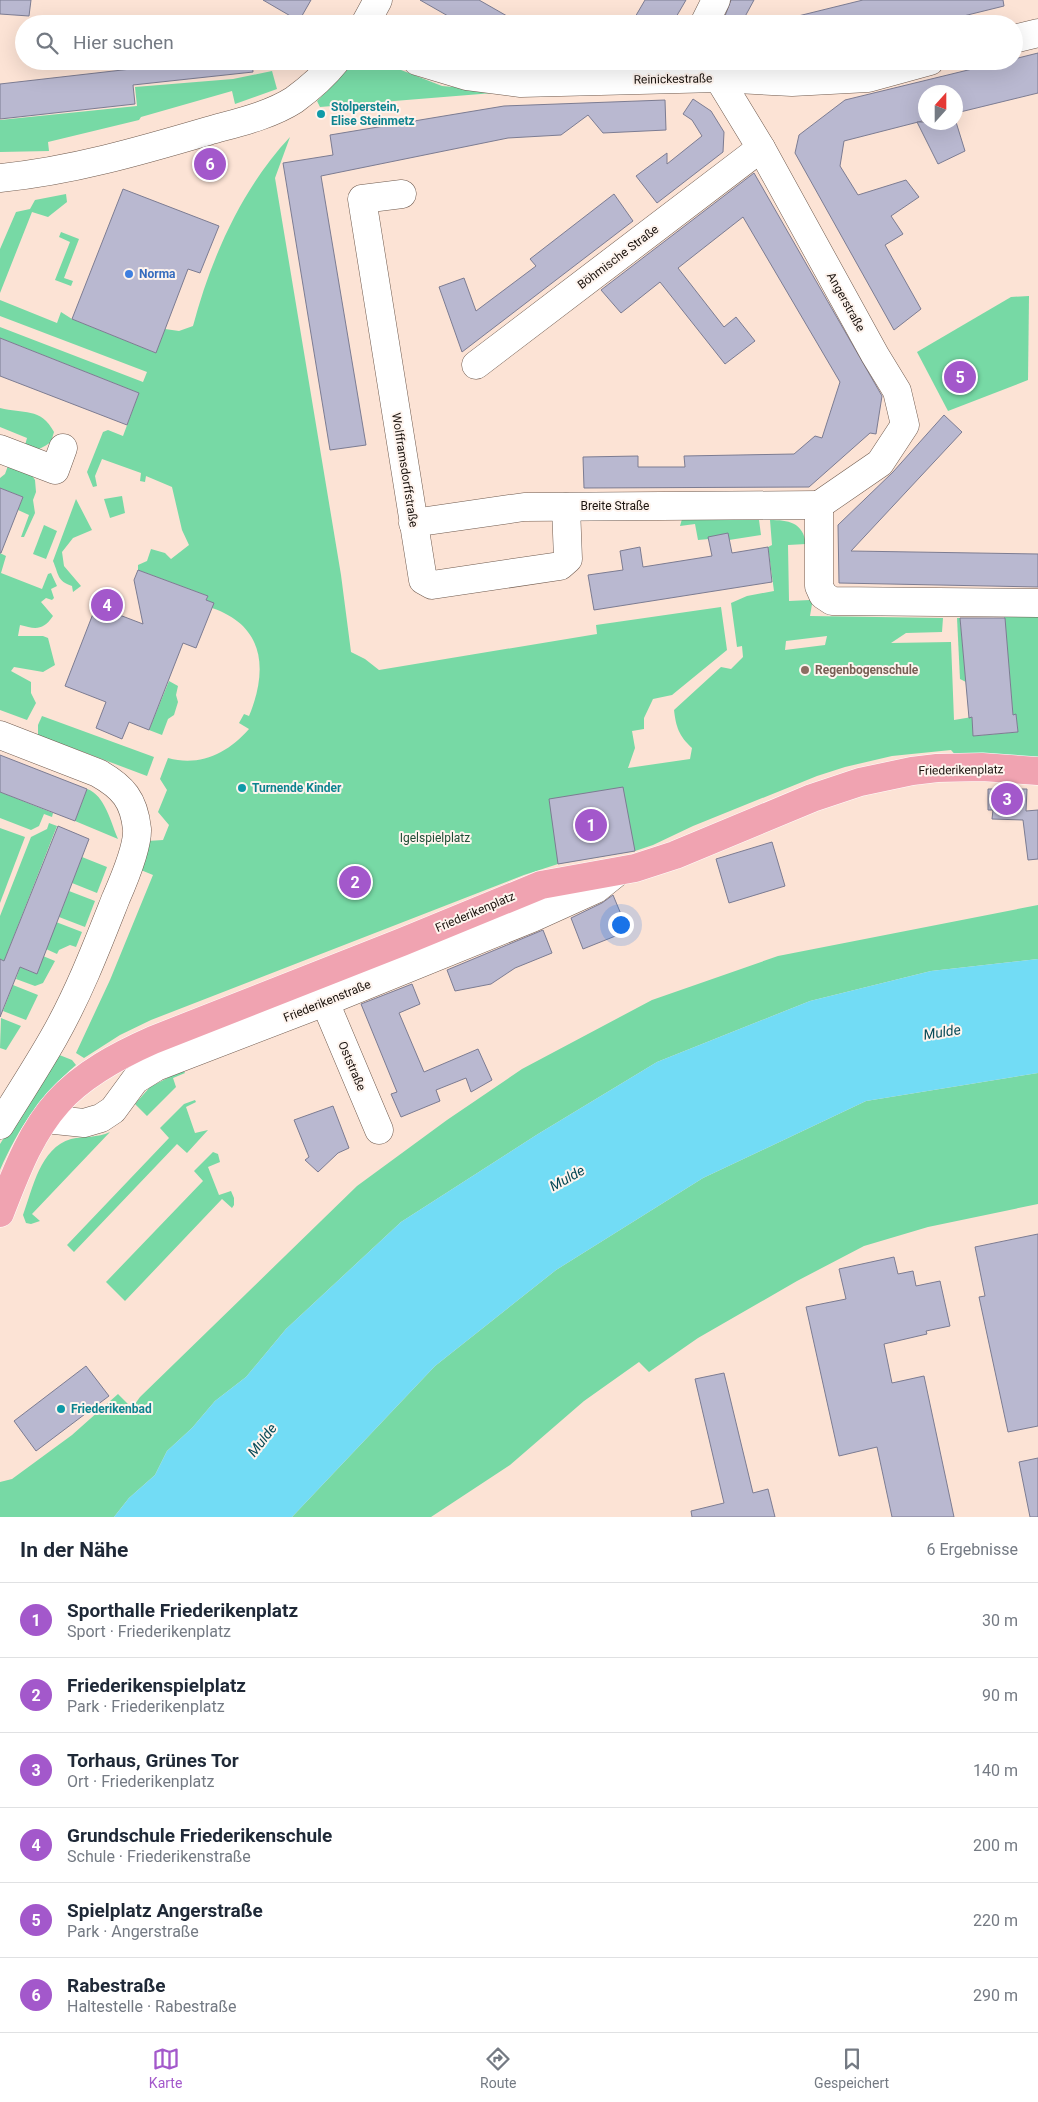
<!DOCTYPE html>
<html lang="de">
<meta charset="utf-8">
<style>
:root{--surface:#fff;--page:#f2f2f3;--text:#1f2937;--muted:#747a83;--line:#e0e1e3;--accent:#a358cb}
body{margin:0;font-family:Roboto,sans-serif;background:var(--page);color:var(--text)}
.compass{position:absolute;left:918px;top:85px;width:45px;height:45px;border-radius:50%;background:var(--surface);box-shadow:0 5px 20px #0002;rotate:21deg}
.you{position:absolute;left:620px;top:924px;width:18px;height:18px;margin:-12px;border:4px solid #fff;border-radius:50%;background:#1a73e8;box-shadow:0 0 0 8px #1a73e833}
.badge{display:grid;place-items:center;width:32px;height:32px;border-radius:50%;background:var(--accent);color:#fff;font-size:16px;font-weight:700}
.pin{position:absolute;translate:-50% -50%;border:2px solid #fff;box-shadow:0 1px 5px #0006}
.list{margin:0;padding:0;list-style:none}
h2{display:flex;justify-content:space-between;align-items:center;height:65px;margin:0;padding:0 20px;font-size:21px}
h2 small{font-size:16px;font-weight:400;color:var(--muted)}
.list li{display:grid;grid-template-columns:32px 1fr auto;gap:15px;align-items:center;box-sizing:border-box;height:75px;padding:0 20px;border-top:1px solid var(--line)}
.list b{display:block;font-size:19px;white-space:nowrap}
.list p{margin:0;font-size:16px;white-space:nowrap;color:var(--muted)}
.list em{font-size:16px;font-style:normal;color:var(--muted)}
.icon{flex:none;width:28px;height:28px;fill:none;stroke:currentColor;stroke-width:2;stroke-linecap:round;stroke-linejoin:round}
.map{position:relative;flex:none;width:1038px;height:1517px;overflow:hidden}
.search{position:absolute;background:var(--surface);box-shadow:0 5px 20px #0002;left:15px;right:15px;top:15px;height:55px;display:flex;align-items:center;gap:12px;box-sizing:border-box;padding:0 18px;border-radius:28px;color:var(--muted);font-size:19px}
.sheet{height:515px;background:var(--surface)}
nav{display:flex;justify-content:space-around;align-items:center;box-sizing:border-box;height:70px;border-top:1px solid var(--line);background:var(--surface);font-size:14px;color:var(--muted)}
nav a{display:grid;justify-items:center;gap:2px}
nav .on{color:var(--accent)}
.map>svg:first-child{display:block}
.green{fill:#77d9a5;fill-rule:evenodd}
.water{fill:#72dcf5}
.building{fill:#b9b8d0;stroke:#7c7c92}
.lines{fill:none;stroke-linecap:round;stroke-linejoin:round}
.minor-casing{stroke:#6f5a4e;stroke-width:29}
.major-casing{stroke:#fff;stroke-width:29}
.minor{stroke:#fff;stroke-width:28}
.major{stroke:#f0a3b1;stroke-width:28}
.culture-dot{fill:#0f9aa8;stroke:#fef4ee;stroke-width:2}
.shop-dot{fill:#3f7fe0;stroke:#fef4ee;stroke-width:2}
.education-dot{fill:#8d6e63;stroke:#fef4ee;stroke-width:2}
.labels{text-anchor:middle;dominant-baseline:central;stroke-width:4;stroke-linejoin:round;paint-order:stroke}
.street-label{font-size:12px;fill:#1b130e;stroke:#fef4ee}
.culture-label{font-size:12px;font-weight:bold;fill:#0d838f;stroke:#fef4ee;text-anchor:start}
.shop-label{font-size:12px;font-weight:bold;fill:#366cbe;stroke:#fef4ee;text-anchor:start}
.education-label{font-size:12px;font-weight:bold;fill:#785e54;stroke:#fef4ee;text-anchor:start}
.park-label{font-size:12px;fill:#204d36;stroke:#fef4ee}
.water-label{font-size:14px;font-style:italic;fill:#064956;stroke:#fef4ee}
</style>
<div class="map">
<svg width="1038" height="1517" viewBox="0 0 1038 1517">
<rect width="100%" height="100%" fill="#fce3d5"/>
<g class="green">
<polygon points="359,61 378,61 442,86 497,91 493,93 320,107 317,101 351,66"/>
<polygon points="272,71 277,89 235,104 232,91 141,117 139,120 48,142 49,151 0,152 0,120 137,106 135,87 233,79"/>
<path d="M290,137L275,178L341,575L351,652L365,659L379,670L597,634L596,625L721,607L727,650L672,695L653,699L644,718V729L632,731L635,748L628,768L690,759L692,748C679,736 676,727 674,710L721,667L731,669L743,657L742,646L737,647L731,603L747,596L774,591L768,547L772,545L770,520C788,520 803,522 806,544L788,545L789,601L810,600L812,604L810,616L943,618L942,632L906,633L891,643L951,642L954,720L972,717L974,736L1018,732L1016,715H1013L1004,615L1038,609V761L958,758L951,750L892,756L845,767L817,776L693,826L653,845L635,851L558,864L524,875L151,1020L120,1035L84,1058L76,1053L110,980L153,875L136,868L147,841L163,840L169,825L158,812L167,790L160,779L168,758C200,767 228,753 249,729L239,723L244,714L249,716C268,670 265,626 212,608L213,603L206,600L208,596L138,570V565L147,561L151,549L165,553L171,559L189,545L182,530L172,487L146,476L145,482L140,481L141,473L102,459L95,476L97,486L93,487L87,472L103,432L108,430L123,436L139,393L0,338V327L143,382L147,372L0,316V300L57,323L61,312L72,319L156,353L165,329L179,331L193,326C211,258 242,188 290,137ZM827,636L825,645L785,650L786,641Z"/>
<polygon points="66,194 67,202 48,217 32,212 0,293 0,249 16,212 30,209 35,200"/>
<polygon points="61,232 79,239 64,278 73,281 71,286 55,280 70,242 59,237"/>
<polygon points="1029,296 1028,380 948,411 917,352 1011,297"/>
<path d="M0,408C23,414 41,407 54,432L51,442C41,449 35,452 24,449L27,438L0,427Z"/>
<polygon points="9,463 31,474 35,480 36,492 33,500 35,513 24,537 21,537 29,515 18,510 23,497 0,488 0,478 5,474"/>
<polygon points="122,496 125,513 110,518 104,499"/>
<path d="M76,499L92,530L73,538L62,552L64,566L81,586L73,592L72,586C57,581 59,575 53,561Z"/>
<polygon points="682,519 759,520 761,535 729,540 728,534 709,537 709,539 698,540 695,524 680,526"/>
<polygon points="44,525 57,531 46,559 33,554"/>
<path d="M0,553L6,556L1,573L42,589L48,574L51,573L57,586L51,589L54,598L52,600L46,598L41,602L53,616C43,631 35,629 20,625L18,636H43L48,638L55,665L43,672L14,667L11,671L31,682V693L36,703L27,720L0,710Z"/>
<polygon points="957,618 960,618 966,682 960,679"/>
<polygon points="169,681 178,686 176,695 178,702 174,715 168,719 162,735 149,730"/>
<polygon points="42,716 154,757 147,776 38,735 38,725"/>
<path d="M87,789C105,795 111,823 118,839L75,821Z"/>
<polygon points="0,792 53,813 52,817 44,814 39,826 31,830 0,818"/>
<polygon points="49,823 57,826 4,961 0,959 0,916 31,837 47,829"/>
<polygon points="0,828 25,837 0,903"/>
<polygon points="82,857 107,867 97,893 72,883"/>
<polygon points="69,891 95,901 85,927 59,917"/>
<polygon points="1038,905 1038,959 931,971 810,1001 657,1062 538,1134 401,1222 286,1329 246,1377 215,1401 192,1428 167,1451 155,1475 129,1498 114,1517 0,1517 0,1482 12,1479 72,1435 118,1394 132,1408 140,1397 357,1186 447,1120 522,1069 652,1000 778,956"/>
<polygon points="56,922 82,932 76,947 70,945 59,950 57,954 46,949"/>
<polygon points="43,956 55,961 43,983 35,986 16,979 20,967 37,974"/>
<polygon points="13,985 38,995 26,1020 3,1011"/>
<polygon points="1,1018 21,1026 6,1050 0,1048"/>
<path d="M57,1054L72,1060L76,1065C40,1096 19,1127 0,1170V1144Z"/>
<polygon points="183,1070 185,1073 173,1078 176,1087 147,1116 135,1104 150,1087"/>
<polygon points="1038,1073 1038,1204 928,1227 864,1246 797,1281 698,1338 649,1372 639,1362 584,1401 510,1465 431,1517 292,1517 435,1366 556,1270 703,1178 866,1101"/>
<polygon points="195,1100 196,1102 186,1107 195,1133 208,1130 187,1153 177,1144 74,1252 67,1245 169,1138 160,1128 184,1104"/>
<path d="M110,1132L32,1214L40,1221L31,1224L26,1223L23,1215C33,1188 40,1148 71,1139C85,1136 97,1138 110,1132Z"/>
<polygon points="213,1152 218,1154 220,1162 208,1167 219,1195 231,1191 234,1198 234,1205 232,1208 222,1199 125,1301 106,1282 203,1181 194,1171"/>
</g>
<polygon class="water" points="1038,959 1038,1073 866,1101 703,1178 556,1270 435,1366 292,1517 114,1517 129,1498 155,1475 167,1451 192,1428 215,1401 246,1377 286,1329 401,1222 538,1134 657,1062 810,1001 931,971"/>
<g class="building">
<polygon points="0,0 31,0 29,16 0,14"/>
<polygon points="263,0 311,0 299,21"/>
<polygon points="420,0 479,0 521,24 462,24"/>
<polygon points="645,0 686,0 672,24 631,24"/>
<polygon points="731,0 754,0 741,24 722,24"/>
<polygon points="863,0 1003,0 1004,6 931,24 791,24 790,18"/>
<polygon points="1038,53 1038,93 956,113 956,92 926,92 926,120 844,141 840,166 858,195 906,180 919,197 891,216 903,234 885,245 921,309 894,330 795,153 799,135 845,100 1005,61 1014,61 1014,59"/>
<polygon points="130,61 252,61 253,72 133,85 135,104 0,119 0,84 131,69"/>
<polygon points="693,99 711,111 724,132 723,152 657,203 636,176 667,153 667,164 702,136 692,120 683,114"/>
<polygon points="665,100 666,130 603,133 588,115 561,135 508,138 321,176 366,445 330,450 283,163 333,155 330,135 504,106"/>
<polygon points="917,122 956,122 965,151 938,164"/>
<polygon points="754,173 882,396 876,434 870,433 809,487 584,488 583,457 638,456 638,467 685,467 684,456 794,454 815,436 822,438 840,382 743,217 678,268 724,327 736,317 755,341 725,364 660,282 621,313 601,290"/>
<polygon points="123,189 219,226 200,273 188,269 156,353 72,319"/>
<polygon points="614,194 633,221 462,352 439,287 464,278 476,311 536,266 530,259"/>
<polygon points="0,338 139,393 127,425 0,376"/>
<polygon points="944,415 962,432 851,551 1038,554 1038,587 839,583 838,525 893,472"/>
<polygon points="0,488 23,497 1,553 0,553"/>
<polygon points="728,533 732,553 768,547 772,582 594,610 588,575 623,570 620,551 640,547 643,567 712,556 708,537"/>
<polygon points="138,570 208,596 206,600 214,603 196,648 183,643 149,730 129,722 122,739 96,728 106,702 65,686 96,606 143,624 134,580"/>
<polygon points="960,618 1005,618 1013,715 1016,714 1018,732 973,736 972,717 969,718"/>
<polygon points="0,755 87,789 75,821 0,792"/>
<polygon points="623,787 635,851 558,864 549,799"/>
<polygon points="988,789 1027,789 1026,811 1038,810 1038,859 1028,860 1023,820 992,819 993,810 988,810"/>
<polygon points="58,826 89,839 37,974 20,967 0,1017 0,959 4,961"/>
<polygon points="772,842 785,886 729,903 716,859"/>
<polygon points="613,895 628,931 583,949 571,918 602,903"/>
<polygon points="543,930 552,953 515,968 491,984 455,991 447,970"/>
<polygon points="412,984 420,1004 399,1013 424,1072 478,1049 492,1080 471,1092 466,1078 436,1090 440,1101 401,1117 391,1094 397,1092 361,1004"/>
<polygon points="333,1106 349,1148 338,1153 318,1172 305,1160 309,1157 294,1120"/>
<polygon points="1038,1234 1038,1426 1008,1432 979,1297 985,1296 975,1247"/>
<polygon points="894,1257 898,1274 913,1271 916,1286 940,1281 950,1326 926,1331 927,1334 884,1344 892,1383 924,1376 954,1517 892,1517 877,1447 839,1456 806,1307 846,1299 839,1269"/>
<polygon points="86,1366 109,1396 36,1451 14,1421"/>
<polygon points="724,1373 753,1493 768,1489 775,1517 692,1517 691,1511 724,1503 695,1379"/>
<polygon points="1038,1458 1038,1517 1030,1517 1019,1462"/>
</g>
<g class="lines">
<defs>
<g id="minor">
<polyline points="365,24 378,0"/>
<polyline points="704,24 716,0"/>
<polyline points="1014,39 1038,33"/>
<polyline points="417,61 467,76 521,83 718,78 792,82 868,78 930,61"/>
<polyline points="708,61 761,148 875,355 897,391 905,425 880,463 819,505"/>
<path d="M0,178C71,171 140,151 208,131C236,123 269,116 294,100C309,89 324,76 336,61"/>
<polyline points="402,194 362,199 423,580 432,585 560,566 568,559 566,507"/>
<polyline points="476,365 761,148"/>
<polyline points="0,449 55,470 63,448"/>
<polyline points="819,505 819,586 823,595 832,601 1038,603"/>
<polyline points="413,523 524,507 819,505"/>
<path d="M0,735L98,773C123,787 134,800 137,829C138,846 123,882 116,898C97,946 79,993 54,1037C37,1067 18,1096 0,1125"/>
<polyline points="325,1002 379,1130"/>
<polyline points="45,1119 84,1123 101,1118 113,1110 135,1080 156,1067 325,1002 532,918 596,889 616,873"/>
</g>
<path id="major" d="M0,1213C15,1175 30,1133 58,1102C83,1074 119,1055 153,1040L402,942L541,885L635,868L675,855L812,798L860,782L912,771L937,768L982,767L1038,771"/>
</defs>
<use href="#minor" class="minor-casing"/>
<use href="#major" class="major-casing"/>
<use href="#minor" class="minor"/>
<use href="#major" class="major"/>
</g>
<g class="culture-dot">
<circle cx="321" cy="114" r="5"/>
<circle cx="242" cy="788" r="5"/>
<circle cx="61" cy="1409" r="5"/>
</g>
<circle class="shop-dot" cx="129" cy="274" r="5"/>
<circle class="education-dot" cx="805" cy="670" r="5"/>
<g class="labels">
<g class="street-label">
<text transform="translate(673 79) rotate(-1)">Reinickestraße</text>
<text transform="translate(618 257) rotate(-37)">Böhmische Straße</text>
<text transform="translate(846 302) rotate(61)">Angerstraße</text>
<text transform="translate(405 470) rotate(81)">Wolfframsdorffstraße</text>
<text x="615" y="506">Breite Straße</text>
<text transform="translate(961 770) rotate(-1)">Friederikenplatz</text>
<text transform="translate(475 912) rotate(-23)">Friederikenplatz</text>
<text transform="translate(327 1001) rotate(-22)">Friederikenstraße</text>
<text transform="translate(352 1066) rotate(67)">Oststraße</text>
</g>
<g class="culture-label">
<text x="331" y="107">Stolperstein,<tspan x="331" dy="14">Elise Steinmetz</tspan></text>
<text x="252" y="788">Turnende Kinder</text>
<text x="71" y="1409">Friederikenbad</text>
</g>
<g class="shop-label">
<text x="139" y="274">Norma</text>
</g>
<g class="education-label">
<text x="815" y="670">Regenbogenschule</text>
</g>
<g class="park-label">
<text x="435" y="838">Igelspielplatz</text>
</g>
<g class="water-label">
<text transform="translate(942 1032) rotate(-9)">Mulde</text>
<text transform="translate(567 1178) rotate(-29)">Mulde</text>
<text transform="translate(262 1440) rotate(-52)">Mulde</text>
</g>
</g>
</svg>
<svg class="compass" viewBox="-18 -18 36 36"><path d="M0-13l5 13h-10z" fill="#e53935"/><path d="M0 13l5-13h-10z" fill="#747a83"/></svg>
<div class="you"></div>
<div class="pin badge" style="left:591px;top:825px">1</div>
<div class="pin badge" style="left:355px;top:882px">2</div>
<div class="pin badge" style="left:1007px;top:799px">3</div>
<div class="pin badge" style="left:107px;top:605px">4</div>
<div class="pin badge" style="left:960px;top:377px">5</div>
<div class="pin badge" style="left:210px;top:164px">6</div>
<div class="search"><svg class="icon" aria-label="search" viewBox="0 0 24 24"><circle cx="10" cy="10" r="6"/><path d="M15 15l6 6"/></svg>Hier suchen</div>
</div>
<section class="sheet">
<h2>In der Nähe<small>6 Ergebnisse</small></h2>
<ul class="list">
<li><span class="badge">1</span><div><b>Sporthalle Friederikenplatz</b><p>Sport · Friederikenplatz</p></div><em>30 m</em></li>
<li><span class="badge">2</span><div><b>Friederikenspielplatz</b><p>Park · Friederikenplatz</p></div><em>90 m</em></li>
<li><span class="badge">3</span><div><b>Torhaus, Grünes Tor</b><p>Ort · Friederikenplatz</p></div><em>140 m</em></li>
<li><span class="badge">4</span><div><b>Grundschule Friederikenschule</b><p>Schule · Friederikenstraße</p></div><em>200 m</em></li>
<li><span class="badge">5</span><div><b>Spielplatz Angerstraße</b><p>Park · Angerstraße</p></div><em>220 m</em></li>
<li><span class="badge">6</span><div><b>Rabestraße</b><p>Haltestelle · Rabestraße</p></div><em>290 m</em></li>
</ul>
</section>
<nav>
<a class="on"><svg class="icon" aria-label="map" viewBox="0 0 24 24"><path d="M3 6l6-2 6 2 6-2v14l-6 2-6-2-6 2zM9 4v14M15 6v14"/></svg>Karte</a>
<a><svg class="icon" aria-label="directions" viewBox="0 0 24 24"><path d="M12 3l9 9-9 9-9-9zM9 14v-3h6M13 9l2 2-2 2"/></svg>Route</a>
<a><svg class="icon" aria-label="saved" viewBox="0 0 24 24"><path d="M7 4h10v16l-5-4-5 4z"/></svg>Gespeichert</a>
</nav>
